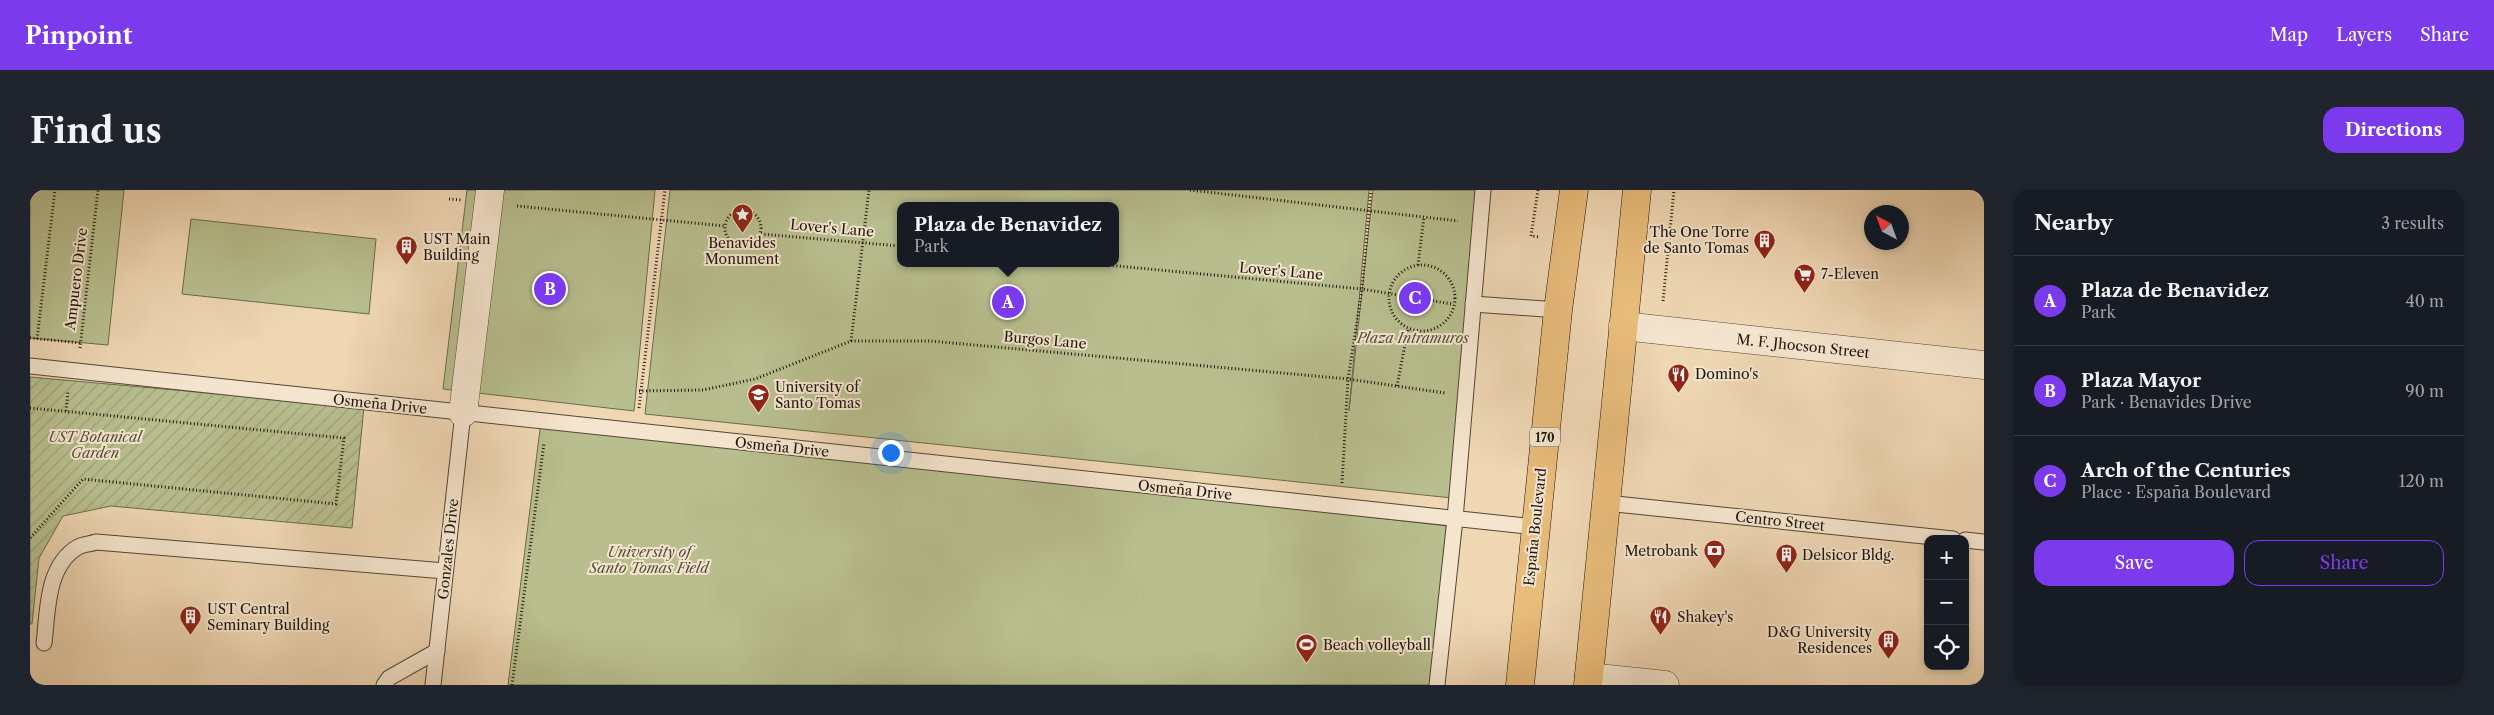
<!DOCTYPE html>
<meta charset="utf-8">
<style>
:root{--surface:#171b24;--page:#20242c;--text:#f1f3f6;--muted:#9ea1a6;--line:#363941;--accent:#7c3aed}
body{margin:0;font-family:"Libre Caslon Text",serif;background:var(--page);color:var(--text)}
.controls{position:absolute;right:15px;bottom:15px;display:grid;overflow:hidden;border-radius:10px;box-shadow:0 2px 8px #0003}
.controls button{width:45px;height:45px;display:grid;place-items:center;padding:0;border:0;border-bottom:1px solid var(--line);background:var(--surface);color:var(--text);font:25px sans-serif}
.compass{position:absolute;left:1834px;top:15px;width:45px;height:45px;border-radius:50%;background:var(--surface);box-shadow:0 2px 8px #0003;rotate:319deg}
.you{position:absolute;left:860px;top:262px;width:18px;height:18px;margin:-12px;border:4px solid #fff;border-radius:50%;background:#1a73e8;box-shadow:0 0 0 8px #1a73e833}
.badge{display:grid;place-items:center;width:32px;height:32px;border-radius:50%;background:var(--accent);color:#fff;font-size:16px;font-weight:700}
.pin{position:absolute;translate:-50% -50%;border:2px solid #fff;box-shadow:0 1px 5px #0006}
.popup{position:absolute;left:867px;top:12px;width:222px;height:65px;box-sizing:border-box;display:grid;place-content:center;border-radius:10px;background:var(--surface);filter:drop-shadow(0 1px 4px #0005);font-size:16px;white-space:nowrap;color:var(--muted)}
.popup b{font-size:19px;color:var(--text)}
.popup::after{content:'';position:absolute;left:50%;top:100%;margin-left:-10px;border:10px solid transparent;border-top-color:var(--surface)}
.list{margin:0;padding:0;list-style:none}
h2{display:flex;justify-content:space-between;align-items:center;height:65px;margin:0;padding:0 20px;font-size:21px}
h2 small{font-size:16px;font-weight:400;color:var(--muted)}
.list li{display:grid;grid-template-columns:32px 1fr auto;gap:15px;align-items:center;box-sizing:border-box;height:90px;padding:0 20px;border-top:1px solid var(--line)}
.list b{display:block;font-size:19px;white-space:nowrap}
.list p{margin:0;font-size:16px;white-space:nowrap;color:var(--muted)}
.list em{font-size:16px;font-style:normal;color:var(--muted)}
.actions{display:flex;gap:10px;padding:15px 20px}
.actions a{flex:1;padding:11px 0;border:1px solid var(--accent);border-radius:15px;text-align:center;font-size:18px;color:var(--accent)}
.actions .main{background:var(--accent);color:#fff}
.icon{flex:none;width:28px;height:28px;fill:none;stroke:currentColor;stroke-width:2;stroke-linecap:round;stroke-linejoin:round}
.map{position:relative;flex:none;width:1954px;height:495px;overflow:hidden;border-radius:15px}
header{display:flex;align-items:center;gap:30px;box-sizing:border-box;height:70px;padding:0 25px;background:var(--accent);color:#fff}
header strong{font-size:24px}
nav{display:flex;gap:28px;margin-inline-start:auto;font-size:18px}
.intro{display:flex;align-items:center;justify-content:space-between;box-sizing:border-box;height:120px;padding:0 30px}
h1{margin:0;font-size:35px}
.button{padding:12px 22px;border-radius:15px;background:var(--accent);color:#fff;font-size:18px;font-weight:700}
main{display:flex;gap:30px;padding:0 30px}
aside{flex:1;background:var(--surface);border-radius:15px;box-shadow:0 2px 8px #0003}
.map>svg:first-child{display:block}
.green{fill:#b8be8e;stroke:#6b6a4d;fill-rule:evenodd}
.garden{fill:url(#garden-furrows);stroke:#6b6a4d}
.lines{fill:none;stroke-linecap:round;stroke-linejoin:round}
.lane-casing{stroke:#524636;stroke-width:17}
.street-casing{stroke:#524636;stroke-width:29}
.primary-casing{stroke:#1e150c;stroke-width:29}
.path{stroke:#1e150c;stroke-width:3;stroke-dasharray:1 2.5;stroke-linecap:butt}
.lane{stroke:#f5e5ce;stroke-width:15}
.street{stroke:#f5e5ce;stroke-width:28}
.primary{stroke:#e8bc7a;stroke-width:28}
.labels{text-anchor:middle;dominant-baseline:central;stroke-width:4;stroke-linejoin:round;paint-order:stroke}
.shield{fill:#f5e5ce;stroke:#5e5346;stroke-width:1}
.shield-label{font-size:12px;font-weight:bold;fill:#1e150c}
.street-label{font-size:14px;fill:#1e150c;stroke:#f5e5ce}
.poi-label{font-size:14px;fill:#1e150c;stroke:#f5e5ce;text-anchor:start}
.park-label{font-size:14px;font-style:italic;fill:#54503a;stroke:#f5e5ce}
</style>
<header>
<strong>Pinpoint</strong>
<nav><a>Map</a><a>Layers</a><a>Share</a></nav>
</header>
<div class="intro"><h1>Find us</h1><a class="button">Directions</a></div>
<main>
<div class="map">
<svg width="1954" height="495" viewBox="0 0 1954 495">
<defs>
<pattern id="garden-furrows" width="10" height="10" patternUnits="userSpaceOnUse" patternTransform="scale(1.25)"><rect width="10" height="10" fill="#b8be8e"/><path d="M-1 1l2-2M0 10L10 0M9 11l2-2" fill="none" stroke="#9ea279"/></pattern>
</defs>
<rect width="100%" height="100%" fill="#efd7b4"/>
<filter id="stains"><feTurbulence type="fractalNoise" baseFrequency=".004" numOctaves="4"/><feColorMatrix values="0 0 0 0 .2 0 0 0 0 .09 0 0 0 0 .02 0 0 0 .5 -.17"/></filter>
<radialGradient id="worn" r=".72"><stop offset=".6" stop-color="#630" stop-opacity="0"/><stop offset="1" stop-color="#630" stop-opacity=".3"/></radialGradient>
<g class="green">
<polygon points="0,0 94,0 78,155 0,148"/>
<polygon points="437,0 625,0 604,221 413,199"/>
<path d="M640,0H1339L1319,221L1343,0H1453L1422,308L615,224ZM870,16H1086V73H870Z"/>
<polygon points="161,29 346,49 339,124 152,104"/>
<polygon points="511,231 1418,336 1402,495 478,495"/>
</g>
<polygon class="garden" points="0,187 334,217 322,338 81,316 33,326 9,368 2,434 0,434"/>
<g class="lines">
<defs>
<g id="lane">
<polyline points="1443,114 1528,120"/>
<polyline points="0,176 1505,337"/>
<polyline points="1576,313 1923,349"/>
<polyline points="1935,350 1954,352"/>
<path d="M14,453C18,421 16,376 48,357C53,354 61,354 66,352L415,381"/>
<polyline points="354,495 359,488 407,461"/>
<polyline points="403,495 433,223"/>
<polyline points="1407,495 1425,329 1453,0"/>
</g>
<g id="street">
<polyline points="1593,136 1954,175"/>
<polyline points="433,223 460,0"/>
<polyline points="1559,487 1635,495"/>
</g>
<g id="primary">
<polyline points="1490,495 1528,120 1544,0"/>
<polyline points="1558,495 1607,0"/>
</g>
</defs>
<use href="#lane" class="lane-casing"/>
<use href="#street" class="street-casing"/>
<use href="#primary" class="primary-casing"/>
<g class="path">
<polyline points="1160,0 1428,31"/>
<polyline points="1508,0 1501,46 1510,47"/>
<polyline points="419,9 431,10"/>
<polyline points="487,16 695,36"/>
<circle cx="713" cy="38" r="18"/>
<polyline points="731,44 870,56"/>
<polyline points="1055,73 1332,99 1422,114"/>
<circle cx="1392" cy="108" r="33"/>
<polyline points="1388,75 1394,27"/>
<polyline points="1633,111 1644,0"/>
<polyline points="0,148 50,153"/>
<polyline points="7,149 25,0"/>
<polyline points="821,151 839,0"/>
<polyline points="50,158 68,0"/>
<polyline points="1367,196 1378,139"/>
<polyline points="609,201 673,200 725,189 821,151 900,151 1318,189 1415,203"/>
<polyline points="0,218 314,248 306,314 53,289 0,348"/>
<polyline points="609,218 635,0"/>
<polyline points="36,221 38,201"/>
<polyline points="1312,293 1318,189 1332,99 1341,0"/>
<polyline points="482,495 514,253"/>
</g>
<use href="#lane" class="lane"/>
<use href="#street" class="street"/>
<use href="#primary" class="primary"/>
</g>
<defs>
<symbol id="sight-pin" viewBox="-11 -11 22 30"><path d="M0 17L-7.5 6A9.5 9.5 0 1 1 7.5 6Z" fill="#8f2418" stroke="#f5e5ce"/><path d="M0-6L1.8-2.2L6-1.7L2.9 1.2L3.7 5.4L0 3.3L-3.7 5.4L-2.9 1.2L-6-1.7L-1.8-2.2Z" fill="#fff"/></symbol>
<symbol id="building-pin" viewBox="-11 -11 22 30"><path d="M0 17L-7.5 6A9.5 9.5 0 1 1 7.5 6Z" fill="#8f2418" stroke="#f5e5ce"/><path d="M-4-6H4V6H1V3H-1V6H-4ZM-2.5-4.3h1.7v1.8h-1.7ZM.8-4.3h1.7v1.8H.8ZM-2.5-1h1.7V.8h-1.7ZM.8-1h1.7V.8H.8Z" fill="#fff"/></symbol>
<symbol id="supermarket-pin" viewBox="-11 -11 22 30"><path d="M0 17L-7.5 6A9.5 9.5 0 1 1 7.5 6Z" fill="#8f2418" stroke="#f5e5ce"/><path d="M-6-5.5h2.5l.6 2H6L4.5 2H-2.5L-4.4-4H-6ZM-1.5 3.2a1.3 1.3 0 1 0 .1 0ZM3 3.2a1.3 1.3 0 1 0 .1 0Z" fill="#fff"/></symbol>
<symbol id="restaurant-pin" viewBox="-11 -11 22 30"><path d="M0 17L-7.5 6A9.5 9.5 0 1 1 7.5 6Z" fill="#8f2418" stroke="#f5e5ce"/><path d="M-5-6h1v4h1v-4h1v4h1v-4h1v5L-1.5 .5V6h-2V.5L-5-1ZM5-6V6H3V1.5H1.5Q1.5-4 5-6Z" fill="#fff"/></symbol>
<symbol id="university-pin" viewBox="-11 -11 22 30"><path d="M0 17L-7.5 6A9.5 9.5 0 1 1 7.5 6Z" fill="#8f2418" stroke="#f5e5ce"/><path d="M0-5L7-2L0 1L-7-2ZM-4 1L0 2.5L4 1V4Q0 6-4 4Z" fill="#fff"/></symbol>
<symbol id="bank-pin" viewBox="-11 -11 22 30"><path d="M0 17L-7.5 6A9.5 9.5 0 1 1 7.5 6Z" fill="#8f2418" stroke="#f5e5ce"/><path d="M-6-4H6V4H-6ZM0-2.3a2.3 2.3 0 1 0 0 4.6a2.3 2.3 0 1 0 0-4.6Z" fill="#fff"/></symbol>
<symbol id="stadium-pin" viewBox="-11 -11 22 30"><path d="M0 17L-7.5 6A9.5 9.5 0 1 1 7.5 6Z" fill="#8f2418" stroke="#f5e5ce"/><path d="M0-5a6.5 5 0 1 0 0 10a6.5 5 0 1 0 0-10ZM-3.5-1.8h7v3.6h-7Z" fill="#fff"/></symbol>
</defs>
<g fill-rule="evenodd">
<use href="#sight-pin" x="700" y="12" width="25" height="34"/>
<use href="#building-pin" x="1722" y="38" width="25" height="34"/>
<use href="#building-pin" x="364" y="44" width="25" height="34"/>
<use href="#supermarket-pin" x="1762" y="72" width="25" height="34"/>
<use href="#restaurant-pin" x="1636" y="172" width="25" height="34"/>
<use href="#university-pin" x="716" y="192" width="25" height="34"/>
<use href="#bank-pin" x="1672" y="348" width="25" height="34"/>
<use href="#building-pin" x="1744" y="352" width="25" height="34"/>
<use href="#building-pin" x="148" y="414" width="25" height="34"/>
<use href="#restaurant-pin" x="1618" y="414" width="25" height="34"/>
<use href="#building-pin" x="1846" y="438" width="25" height="34"/>
<use href="#stadium-pin" x="1264" y="442" width="25" height="34"/>
</g>
<g class="labels">
<rect class="shield" x="1500" y="237.5" width="30" height="19" rx="4"/>
<g class="shield-label">
<text x="1515" y="247">170</text>
</g>
<g class="street-label">
<text transform="translate(802 38) rotate(5)">Lover's Lane</text>
<text transform="translate(1251 81) rotate(5)">Lover's Lane</text>
<text transform="translate(46 89) rotate(-83)">Ampuero Drive</text>
<text transform="translate(1015 150) rotate(5)">Burgos Lane</text>
<text transform="translate(1773 156) rotate(6)">M. F. Jhocson Street</text>
<text transform="translate(350 214) rotate(6)">Osmeña Drive</text>
<text transform="translate(752 257) rotate(6)">Osmeña Drive</text>
<text transform="translate(1155 300) rotate(6)">Osmeña Drive</text>
<text transform="translate(1750 331) rotate(6)">Centro Street</text>
<text transform="translate(1505 337) rotate(-84)">España Boulevard</text>
<text transform="translate(418 359) rotate(-84)">Gonzales Drive</text>
</g>
<g class="poi-label">
<text x="1719" y="42" text-anchor="end">The One Torre<tspan x="1719" dy="16">de Santo Tomas</tspan></text>
<text x="393" y="49">UST Main<tspan x="393" dy="16">Building</tspan></text>
<text x="712" y="53" text-anchor="middle">Benavides<tspan x="712" dy="16">Monument</tspan></text>
<text x="1791" y="84">7-Eleven</text>
<text x="1665" y="184">Domino's</text>
<text x="745" y="197">University of<tspan x="745" dy="16">Santo Tomas</tspan></text>
<text x="1668" y="361" text-anchor="end">Metrobank</text>
<text x="1772" y="365">Delsicor Bldg.</text>
<text x="177" y="419">UST Central<tspan x="177" dy="16">Seminary Building</tspan></text>
<text x="1647" y="427">Shakey's</text>
<text x="1842" y="442" text-anchor="end">D&amp;G University<tspan x="1842" dy="16">Residences</tspan></text>
<text x="1293" y="455">Beach volleyball</text>
</g>
<g class="park-label">
<text x="1383" y="148">Plaza Intramuros</text>
<text x="65" y="247">UST Botanical<tspan x="65" dy="16">Garden</tspan></text>
<text x="619" y="362">University of<tspan x="619" dy="16">Santo Tomas Field</tspan></text>
</g>
</g>
<rect width="100%" height="100%" filter="url(#stains)"/>
<rect width="100%" height="100%" fill="url(#worn)"/>
</svg>
<div class="controls">
<button>+</button>
<button>−</button>
<button><svg class="icon" aria-label="locate" viewBox="0 0 24 24"><circle cx="12" cy="12" r="6"/><path d="M12 2v4M12 18v4M2 12h4M18 12h4"/></svg></button>
</div>
<svg class="compass" viewBox="-18 -18 36 36"><path d="M0-13l5 13h-10z" fill="#e53935"/><path d="M0 13l5-13h-10z" fill="#9ea1a6"/></svg>
<div class="you"></div>
<div class="pin badge" style="left:978px;top:112px">A</div>
<div class="popup"><b>Plaza de Benavidez</b>Park</div>
<div class="pin badge" style="left:520px;top:99px">B</div>
<div class="pin badge" style="left:1385px;top:108px">C</div>
</div>
<aside>
<h2>Nearby<small>3 results</small></h2>
<ul class="list">
<li><span class="badge">A</span><div><b>Plaza de Benavidez</b><p>Park</p></div><em>40 m</em></li>
<li><span class="badge">B</span><div><b>Plaza Mayor</b><p>Park · Benavides Drive</p></div><em>90 m</em></li>
<li><span class="badge">C</span><div><b>Arch of the Centuries</b><p>Place · España Boulevard</p></div><em>120 m</em></li>
</ul>
<div class="actions"><a class="main">Save</a><a>Share</a></div>
</aside>
</main>
